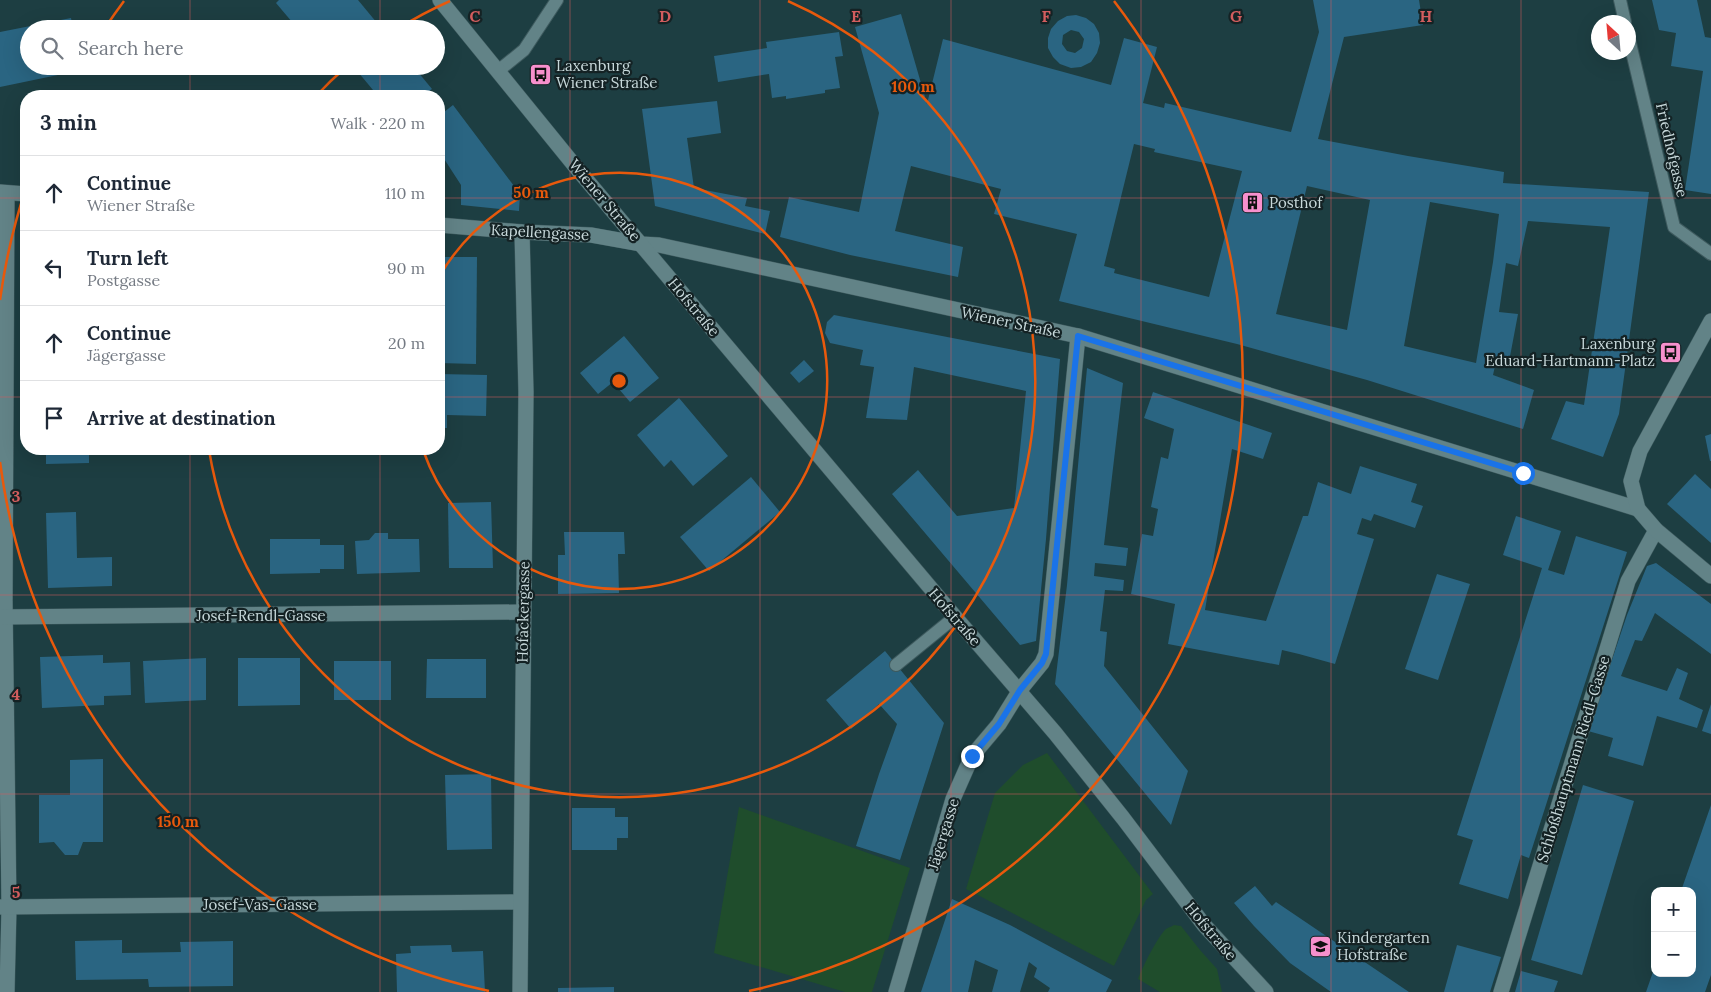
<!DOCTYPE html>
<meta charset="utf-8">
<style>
:root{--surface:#fff;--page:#f2f2f3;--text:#1f2937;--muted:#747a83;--line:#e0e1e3}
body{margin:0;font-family:Lora,serif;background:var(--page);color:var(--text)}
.controls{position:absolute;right:15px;bottom:15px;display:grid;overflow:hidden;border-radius:10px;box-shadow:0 5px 20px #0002}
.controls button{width:45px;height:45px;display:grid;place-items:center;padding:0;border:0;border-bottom:1px solid var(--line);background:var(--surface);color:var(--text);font:25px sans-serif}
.compass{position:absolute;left:1591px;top:15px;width:45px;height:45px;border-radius:50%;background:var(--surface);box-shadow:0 5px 20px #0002;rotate:334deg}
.stop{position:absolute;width:15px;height:15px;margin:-11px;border:4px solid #1a73e8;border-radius:50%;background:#fff}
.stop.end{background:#1a73e8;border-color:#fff;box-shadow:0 1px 5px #0008}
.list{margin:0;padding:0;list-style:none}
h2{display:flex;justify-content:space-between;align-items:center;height:65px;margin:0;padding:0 20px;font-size:21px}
h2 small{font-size:16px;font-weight:400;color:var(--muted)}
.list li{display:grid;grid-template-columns:32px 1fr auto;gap:15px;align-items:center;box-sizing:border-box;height:75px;padding:0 20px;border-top:1px solid var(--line)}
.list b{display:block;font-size:19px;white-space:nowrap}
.list p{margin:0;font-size:16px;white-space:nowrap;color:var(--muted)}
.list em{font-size:16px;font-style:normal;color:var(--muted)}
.icon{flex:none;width:28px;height:28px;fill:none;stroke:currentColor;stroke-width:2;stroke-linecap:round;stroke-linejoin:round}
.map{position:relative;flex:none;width:1711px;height:992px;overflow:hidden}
.search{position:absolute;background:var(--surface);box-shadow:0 5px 20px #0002;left:20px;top:20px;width:425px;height:55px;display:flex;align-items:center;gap:12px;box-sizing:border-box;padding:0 18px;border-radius:28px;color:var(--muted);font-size:19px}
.panel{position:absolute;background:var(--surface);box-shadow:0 5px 20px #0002;left:20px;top:90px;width:425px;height:365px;border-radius:20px}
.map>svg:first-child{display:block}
.green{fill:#1f4d2c}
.building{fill:#2a6582;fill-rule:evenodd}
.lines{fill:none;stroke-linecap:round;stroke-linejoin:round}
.lane-casing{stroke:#3e5a5e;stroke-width:14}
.street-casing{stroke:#3e5a5e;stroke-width:16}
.secondary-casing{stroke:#3e5a5e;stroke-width:16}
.lane{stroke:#628387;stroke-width:12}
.street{stroke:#628387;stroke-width:15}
.secondary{stroke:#628387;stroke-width:15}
.route{stroke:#1a73e8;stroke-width:6}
.grid{fill:none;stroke:#d25d5e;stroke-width:1;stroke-opacity:0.55}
.ring{fill:none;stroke:#e8590c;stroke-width:2.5}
.labels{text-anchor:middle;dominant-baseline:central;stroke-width:4.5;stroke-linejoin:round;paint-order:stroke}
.poi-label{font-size:15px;fill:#c8d9db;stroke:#142224;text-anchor:start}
.street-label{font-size:15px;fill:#c8d9db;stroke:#142224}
.grid-label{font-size:16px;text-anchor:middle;font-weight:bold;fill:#d25d5e;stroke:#142224;stroke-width:4.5;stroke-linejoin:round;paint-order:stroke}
.centre{fill:#e8590c;stroke:#142224;stroke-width:2.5}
.ring-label{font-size:15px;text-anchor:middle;font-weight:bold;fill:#e8590c;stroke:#142224;stroke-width:4.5;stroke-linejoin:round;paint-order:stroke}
</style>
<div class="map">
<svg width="1711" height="992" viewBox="0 0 1711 992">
<rect width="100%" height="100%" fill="#1d3e42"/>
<g class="green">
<polygon points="1047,753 1153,894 1146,900 1114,966 966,889 995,793 1023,765"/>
<polygon points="739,807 910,868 872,992 845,992 714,953"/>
<path d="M1174,925L1181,926L1200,950L1217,969L1222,992H1160L1138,979C1142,968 1158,936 1166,929C1169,927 1171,927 1174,925Z"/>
</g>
<g class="building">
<polygon points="279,0 358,0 382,29 298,29 276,3"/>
<path d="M1313,0H1419L1423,25L1344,37L1318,139L1408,156L1504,172L1503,183L1649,192L1619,414L1603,457L1551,439L1566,401L1584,405L1610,227L1528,221L1518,266L1506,263L1499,312L1518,314L1508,367L1495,366L1493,375L1534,390L1523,429L1367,380L1237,344L1059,301L1077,234L994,214L1001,189L911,166L895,231L963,247L958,277L850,255L780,237L789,197L859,212L879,113L855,27L901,14L927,104L943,39L1111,85L1124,38L1157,47L1143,103L1164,108L1165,103L1291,132L1319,32ZM1134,144L1155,149L1154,152L1242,171L1209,297L1114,273L1115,269L1104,266ZM1307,186L1370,200L1347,330L1276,314ZM1430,202L1499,214L1493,262L1476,363L1404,346Z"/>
<polygon points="1652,0 1697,0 1705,37 1711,38 1711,194 1685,190 1703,71 1671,66 1676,33 1659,30"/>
<path d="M1076,15L1086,18L1094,24L1099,33L1100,43L1097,53L1091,62L1081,67L1071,68L1060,64L1053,57L1048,48V38L1051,29L1058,21L1067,16ZM1071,30L1079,32L1084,39L1082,48L1075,53L1067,51L1062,44L1063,35Z"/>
<polygon points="71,18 73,29 29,29 29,66 81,66 82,70 0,87 0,32"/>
<polygon points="839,32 843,56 835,57 840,88 825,90 825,93 786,99 786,96 772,98 769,74 718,82 714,56 767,48 766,42"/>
<polygon points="353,66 413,66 432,89 423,96 378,96"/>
<polygon points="717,101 721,133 687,138 694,188 747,198 745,206 770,211 765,234 655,206 642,109"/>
<polygon points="453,105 520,194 519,211 461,205 461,185 439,151 439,116"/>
<polygon points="439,257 477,257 476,364 439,363"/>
<polygon points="834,315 1060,359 1046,539 1036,641 1020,645 892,494 918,470 957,516 1014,508 1026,391 914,367 907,420 866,418 874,367 860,365 863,350 830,343 825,333 827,322"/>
<polygon points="624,336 659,378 630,402 613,382 598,394 580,373"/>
<polygon points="804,360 814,371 799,383 790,373"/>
<polygon points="1087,368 1123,383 1104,545 1128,548 1126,566 1095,563 1094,576 1124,580 1123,591 1105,590 1100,631 1107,632 1104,666 1188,771 1171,825 1055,684 1067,585"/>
<polygon points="439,374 487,375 486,416 447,415 447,428 439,428"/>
<polygon points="1153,392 1272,433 1263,459 1232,449 1205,610 1266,621 1303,516 1308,516 1318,482 1351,494 1360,466 1417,484 1411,502 1423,506 1415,528 1374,514 1371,521 1362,518 1357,534 1374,539 1335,664 1299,654 1282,650 1279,665 1168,644 1175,604 1131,594 1142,534 1153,536 1158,509 1151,507 1161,457 1168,459 1174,429 1144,418"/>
<polygon points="679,398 728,456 693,486 671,460 664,467 637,435"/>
<polygon points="1711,434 1711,461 1710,461 1705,436"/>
<polygon points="46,449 89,449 89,463 46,464"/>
<polygon points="1695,474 1711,489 1711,543 1667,504"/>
<polygon points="751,477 780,512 709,571 680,537"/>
<polygon points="491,502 493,568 449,568 448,503"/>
<polygon points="76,512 77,558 112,557 112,586 48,588 46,513"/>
<polygon points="1516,516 1561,531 1548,570 1564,575 1576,536 1627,552 1529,858 1521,855 1508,899 1459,884 1473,840 1457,835 1542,568 1503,555"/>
<polygon points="564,532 624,532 625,554 618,554 619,593 558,594 558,555 565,555"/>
<polygon points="375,533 388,533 388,539 419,539 420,572 357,574 355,541 369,540"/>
<polygon points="270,539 320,539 320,545 344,545 344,569 320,569 320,573 270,574"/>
<polygon points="1656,563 1711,604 1711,654 1655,613 1642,641 1635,640 1621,676 1667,691 1677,668 1688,673 1679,699 1703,710 1697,728 1657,716 1643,766 1608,756 1613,738 1588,731 1627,615 1647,566"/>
<polygon points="1437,574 1470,584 1438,680 1405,669"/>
<polygon points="885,651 944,723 900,860 856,846 879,774 897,724 879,704 851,729 826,700"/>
<polygon points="103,655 103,663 130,662 131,695 104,696 104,705 42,708 40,657"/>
<polygon points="206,658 206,700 145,703 143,661"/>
<polygon points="238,658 300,658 300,705 238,706"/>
<polygon points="427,659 486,659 486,698 426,698"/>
<rect x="334" y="661" width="57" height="39"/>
<polygon points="1711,704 1711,734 1702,731"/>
<polygon points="103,759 103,842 83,842 78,855 65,855 54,842 39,843 39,795 70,795 70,760"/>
<polygon points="491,774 492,849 447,850 445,775"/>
<polygon points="1583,785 1634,801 1582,975 1531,960"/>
<polygon points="1711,805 1711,975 1705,992 1646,992 1654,969 1655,973 1692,973 1692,891 1681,891"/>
<polygon points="572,808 615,808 615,817 628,817 628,838 617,838 617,850 572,850"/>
<polygon points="1255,886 1272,906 1276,902 1409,992 1331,992 1290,963 1254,926 1234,903"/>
<polygon points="952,899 1010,925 1112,980 1106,992 1048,992 1050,988 1034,977 1037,968 1029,962 1020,992 992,992 998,970 975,960 968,992 921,992"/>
<polygon points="122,940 122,953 181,952 180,942 233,941 233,986 149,987 148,979 76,980 75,941"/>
<polygon points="451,945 452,952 483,951 485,992 397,992 396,954 411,953 410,946"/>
<polygon points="1457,945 1501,957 1490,992 1444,992"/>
<polygon points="1521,971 1558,981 1554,992 1515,992"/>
<polygon points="614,987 614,992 558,992 558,988"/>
</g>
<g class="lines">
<defs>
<g id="lane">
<polyline points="1620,0 1625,22"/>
<polyline points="1628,35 1674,227 1711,254"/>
<polyline points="498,71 524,50 557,0"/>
<polyline points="896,665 955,617"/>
</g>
<g id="street">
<polyline points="0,192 26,194"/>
<polyline points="7,193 5,601 9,907 7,992"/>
<polyline points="439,225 522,232 591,235 641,244 659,245 1078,336 1638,509"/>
<polyline points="0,617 523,612"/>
<polyline points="0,907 520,902"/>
<polyline points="520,992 526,392 522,232"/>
<polyline points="896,992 953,799 972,756 999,724 1020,690 1042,663 1046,654 1078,336"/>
<polyline points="1501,992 1628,581 1656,530"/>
</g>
<g id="secondary">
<polyline points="440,0 579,171 955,617 1055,733 1123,818 1204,925 1266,992"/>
<polyline points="1711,321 1640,451 1631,481 1638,509 1656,530 1711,576"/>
</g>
</defs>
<use href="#lane" class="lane-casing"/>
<use href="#street" class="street-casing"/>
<use href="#secondary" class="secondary-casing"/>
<use href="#lane" class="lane"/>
<use href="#street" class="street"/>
<use href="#secondary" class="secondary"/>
</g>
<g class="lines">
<polyline class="route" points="972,756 999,724 1020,690 1042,663 1046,654 1078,336 1523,473"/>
</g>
<path class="grid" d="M190,0V29M380,0V29M570,0V992M760,0V992M951,0V992M1141,0V992M1331,0V992M1521,0V992M190,66V96M380,66V96M0,198H26M439,198H1711M0,397H26M439,397H1711M190,449V992M380,449V992M0,595H1711M0,794H1711"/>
<g class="ring">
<path d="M439 277A208 208 0 1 1 423 450"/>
<path d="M317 95A416 416 0 0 1 346 67M399 28A416 416 0 0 1 450 1M788 1A416 416 0 1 1 209 450"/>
<path d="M489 991A624 624 0 0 1 0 462M0 300A624 624 0 0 1 26 188M105 28A624 624 0 0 1 124 1M1114 1A624 624 0 0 1 749 991"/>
</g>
<defs>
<symbol id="bus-square" viewBox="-11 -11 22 22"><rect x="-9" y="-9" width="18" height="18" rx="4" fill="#f790cd" stroke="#142224"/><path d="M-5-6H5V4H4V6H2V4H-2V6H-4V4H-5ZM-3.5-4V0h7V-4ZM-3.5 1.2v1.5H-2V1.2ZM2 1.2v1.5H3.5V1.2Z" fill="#111"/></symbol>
<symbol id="building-square" viewBox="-11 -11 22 22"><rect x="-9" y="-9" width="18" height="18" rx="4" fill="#f790cd" stroke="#142224"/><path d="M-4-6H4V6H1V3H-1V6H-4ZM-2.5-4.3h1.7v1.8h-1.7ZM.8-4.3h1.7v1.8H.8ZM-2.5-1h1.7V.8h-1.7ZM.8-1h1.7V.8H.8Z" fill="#111"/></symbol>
<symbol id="school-square" viewBox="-11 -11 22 22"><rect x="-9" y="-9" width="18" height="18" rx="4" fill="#f790cd" stroke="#142224"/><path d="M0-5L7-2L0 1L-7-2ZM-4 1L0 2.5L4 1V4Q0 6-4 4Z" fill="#111"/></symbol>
</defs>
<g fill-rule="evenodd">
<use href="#bus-square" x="528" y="62" width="25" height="25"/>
<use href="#building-square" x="1240" y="190" width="25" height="25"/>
<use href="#bus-square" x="1658" y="340" width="25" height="25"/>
<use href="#school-square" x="1308" y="934" width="25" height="25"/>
</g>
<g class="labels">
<g class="poi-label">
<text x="556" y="65">Laxenburg<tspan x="556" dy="17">Wiener Straße</tspan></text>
<text x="1269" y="202">Posthof</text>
<text x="1655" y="343" text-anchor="end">Laxenburg<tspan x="1655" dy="17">Eduard-Hartmann-Platz</tspan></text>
<text x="1337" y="937">Kindergarten<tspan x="1337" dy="17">Hofstraße</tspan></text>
</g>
<g class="street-label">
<text transform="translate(1672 150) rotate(77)">Friedhofgasse</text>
<text transform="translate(605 200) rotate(50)">Wiener Straße</text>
<text transform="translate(540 232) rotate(3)">Kapellengasse</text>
<text transform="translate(694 307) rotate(50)">Hofstraße</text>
<text transform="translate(1011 322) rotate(12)">Wiener Straße</text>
<text transform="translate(523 612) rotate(-89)">Hofackergasse</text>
<text x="261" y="615">Josef-Rendl-Gasse</text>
<text transform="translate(955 617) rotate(49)">Hofstraße</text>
<text transform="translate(1573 759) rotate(-73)">Schloßhauptmann Riedl-Gasse</text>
<text transform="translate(943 834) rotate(-73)">Jägergasse</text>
<text x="260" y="904">Josef-Vas-Gasse</text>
<text transform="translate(1211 931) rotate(50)">Hofstraße</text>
</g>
</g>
<g class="grid-label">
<text x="475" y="22">C</text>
<text x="665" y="22">D</text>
<text x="856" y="22">E</text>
<text x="1046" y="22">F</text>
<text x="1236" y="22">G</text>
<text x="1426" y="22">H</text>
<text x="16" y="502">3</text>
<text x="16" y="700">4</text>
<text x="16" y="898">5</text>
</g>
<circle cx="619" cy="381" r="8" class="centre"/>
<g class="ring-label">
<text x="913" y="92">100 m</text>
<text x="531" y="198">50 m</text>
<text x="178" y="827">150 m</text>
</g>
</svg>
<div class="controls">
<button>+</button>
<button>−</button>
</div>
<svg class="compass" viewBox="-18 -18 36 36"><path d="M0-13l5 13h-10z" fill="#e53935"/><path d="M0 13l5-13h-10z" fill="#747a83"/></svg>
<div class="stop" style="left:1523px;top:473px"></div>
<div class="stop end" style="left:972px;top:756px"></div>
<div class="search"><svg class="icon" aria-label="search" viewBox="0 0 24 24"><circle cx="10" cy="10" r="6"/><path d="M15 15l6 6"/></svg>Search here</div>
<section class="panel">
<h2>3 min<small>Walk · 220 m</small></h2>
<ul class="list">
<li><svg class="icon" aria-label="ahead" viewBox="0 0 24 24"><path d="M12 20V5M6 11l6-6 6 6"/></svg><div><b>Continue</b><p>Wiener Straße</p></div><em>110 m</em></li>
<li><svg class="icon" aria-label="left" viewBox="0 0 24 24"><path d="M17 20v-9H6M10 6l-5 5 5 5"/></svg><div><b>Turn left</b><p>Postgasse</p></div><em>90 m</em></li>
<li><svg class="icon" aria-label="ahead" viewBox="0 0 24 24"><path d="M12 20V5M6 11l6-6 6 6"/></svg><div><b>Continue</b><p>Jägergasse</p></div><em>20 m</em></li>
<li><svg class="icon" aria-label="arrive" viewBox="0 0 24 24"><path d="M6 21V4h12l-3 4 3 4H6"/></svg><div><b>Arrive at destination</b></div></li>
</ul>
</section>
</div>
